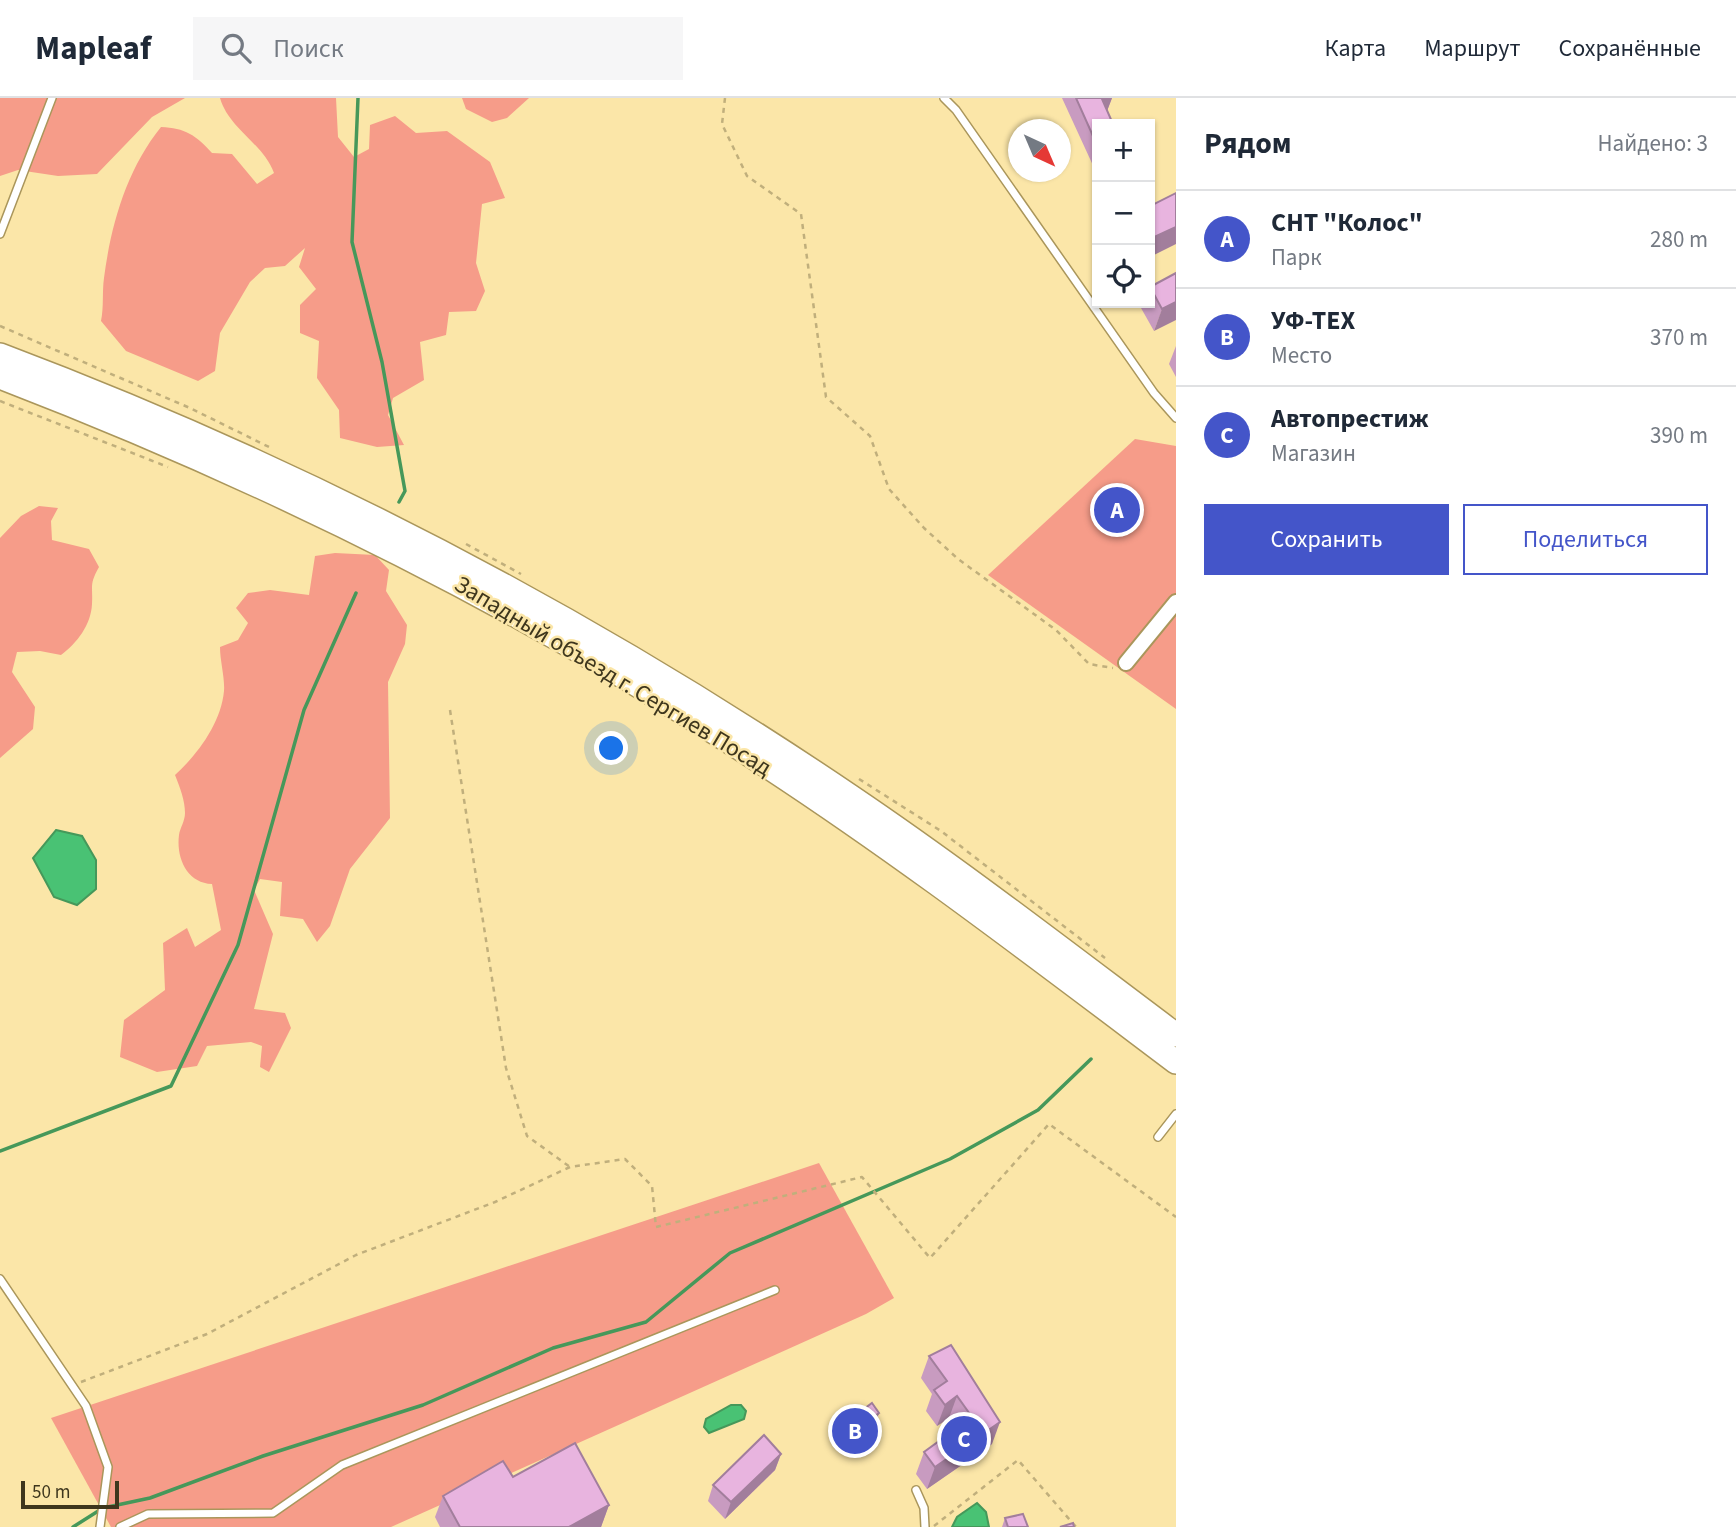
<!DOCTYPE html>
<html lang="ru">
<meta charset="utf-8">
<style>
:root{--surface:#fff;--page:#f6f6f7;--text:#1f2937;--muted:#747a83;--line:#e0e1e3;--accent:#4455c9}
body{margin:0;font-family:"Source Sans 3",sans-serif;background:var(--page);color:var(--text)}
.controls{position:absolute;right:21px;top:21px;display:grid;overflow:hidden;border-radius:0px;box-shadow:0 2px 5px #0004}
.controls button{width:63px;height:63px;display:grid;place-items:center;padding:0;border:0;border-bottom:2px solid var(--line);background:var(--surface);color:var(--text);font:35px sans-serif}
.compass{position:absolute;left:1008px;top:21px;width:63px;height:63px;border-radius:50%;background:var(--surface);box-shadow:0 2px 5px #0004;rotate:136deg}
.scale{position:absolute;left:21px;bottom:18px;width:98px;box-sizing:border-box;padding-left:7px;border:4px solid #3e361d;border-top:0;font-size:19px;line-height:24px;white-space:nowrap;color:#3e361d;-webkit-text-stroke:5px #fbe6a8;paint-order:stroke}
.you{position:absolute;left:612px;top:651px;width:24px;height:24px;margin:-18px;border:5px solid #fff;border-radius:50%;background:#1a73e8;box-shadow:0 0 0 10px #1a73e833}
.badge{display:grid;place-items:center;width:46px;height:46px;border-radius:50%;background:var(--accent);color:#fff;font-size:23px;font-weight:700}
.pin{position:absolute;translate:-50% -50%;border:4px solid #fff;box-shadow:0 2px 7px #0006}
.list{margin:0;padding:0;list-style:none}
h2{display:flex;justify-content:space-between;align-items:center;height:91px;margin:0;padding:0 28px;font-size:30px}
h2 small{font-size:23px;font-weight:400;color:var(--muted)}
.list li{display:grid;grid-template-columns:46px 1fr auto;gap:21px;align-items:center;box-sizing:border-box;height:98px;padding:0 28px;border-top:2px solid var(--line)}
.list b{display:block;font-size:26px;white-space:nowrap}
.list p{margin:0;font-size:23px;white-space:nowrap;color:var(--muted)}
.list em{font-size:23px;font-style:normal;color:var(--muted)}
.actions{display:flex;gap:14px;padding:21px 28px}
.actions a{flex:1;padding:16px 0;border:2px solid var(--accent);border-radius:0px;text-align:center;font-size:24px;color:var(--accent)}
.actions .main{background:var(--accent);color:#fff}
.icon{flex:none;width:38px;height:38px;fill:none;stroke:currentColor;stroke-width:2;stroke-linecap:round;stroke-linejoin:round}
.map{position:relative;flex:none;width:1176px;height:1429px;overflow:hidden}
header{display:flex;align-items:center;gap:42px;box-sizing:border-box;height:98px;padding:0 35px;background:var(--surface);border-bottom:2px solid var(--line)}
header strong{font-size:33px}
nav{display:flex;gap:38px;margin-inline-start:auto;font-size:24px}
.search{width:490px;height:63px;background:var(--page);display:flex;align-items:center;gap:18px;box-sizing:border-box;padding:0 24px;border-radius:0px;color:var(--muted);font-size:26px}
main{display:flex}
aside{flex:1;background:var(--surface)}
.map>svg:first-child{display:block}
.green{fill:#f69c89}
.water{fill:#49c274;stroke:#46985a;stroke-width:2}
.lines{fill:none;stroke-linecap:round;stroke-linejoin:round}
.stream{stroke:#46985a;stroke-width:3.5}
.lane-casing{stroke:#aa965b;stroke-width:10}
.street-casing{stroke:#aa965b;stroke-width:18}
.primary-casing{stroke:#aa965b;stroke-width:26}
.path{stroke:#c0af7c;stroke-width:2.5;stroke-dasharray:5 5;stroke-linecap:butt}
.lane{stroke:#fff;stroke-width:7}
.street{stroke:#fff;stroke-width:14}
.primary{stroke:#fff;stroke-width:23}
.wall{fill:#c89bc0}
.shaded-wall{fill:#a27e9c}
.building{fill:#e8b4df;stroke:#a27e9c;stroke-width:2}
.labels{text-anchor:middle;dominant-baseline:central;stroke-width:5;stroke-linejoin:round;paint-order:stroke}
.street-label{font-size:24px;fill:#3e361d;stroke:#fbe6a8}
</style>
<header>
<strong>Mapleaf</strong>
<div class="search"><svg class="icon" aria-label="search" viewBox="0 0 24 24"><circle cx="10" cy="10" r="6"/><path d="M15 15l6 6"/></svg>Поиск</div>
<nav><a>Карта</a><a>Маршрут</a><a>Сохранённые</a></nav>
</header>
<main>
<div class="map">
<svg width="1176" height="1429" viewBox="0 0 1176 1429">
<rect width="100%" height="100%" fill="#fbe6a8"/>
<g class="green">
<polygon points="0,0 185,0 152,19 97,76 58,78 18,72 0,78"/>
<path d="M220,0H336L338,39L354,59L369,51L370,27L395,18L416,35L447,33L490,64L505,100L482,106L476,165L485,193L476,213L449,214L446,237L420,244L424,282L393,300L388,317L404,347L377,349L340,340L339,312L317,280L319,243L300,235V207L316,191L299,169L305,150L285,168L265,170L250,184L220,235L215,273L198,283L126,253L101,223C104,209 102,194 104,180C111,126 127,71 161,29C185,30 196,37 212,55L232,56L257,86L274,75C263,45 229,31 220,0Z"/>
<polygon points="462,0 529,0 507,20 492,24 466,11"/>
<polygon points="1135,341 1176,348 1176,611 988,477"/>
<path d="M39,408L58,410L51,423L52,442L89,451L99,469C89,487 93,487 92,506C91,527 77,545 61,557L40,553L17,554L12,574L35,609L33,631L0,660V440L21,418Z"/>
<path d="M335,455L375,457L389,472L386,493L407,527L405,546L388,584L390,720L350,771L330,828L317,844L303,821L280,818L282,784L260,781L254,792L273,836L254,911L285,915L291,930L269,974L260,969L262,948L251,944L207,948L197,968L157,974L120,959L124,922L165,892L163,845L187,830L195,849L221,832L212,786C187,785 176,760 179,737C180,730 185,723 185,715C185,702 180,690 175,677C198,656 221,625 224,593C225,580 220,563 220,549L238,542L248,525L236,510L248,495L270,492L309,497L315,458Z"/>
<polygon points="819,1065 894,1200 866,1216 391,1429 111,1429 51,1320"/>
</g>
<g class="water">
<polygon points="56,732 82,738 96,762 96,791 77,807 54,799 33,760"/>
<polygon points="731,1307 741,1307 746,1313 744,1321 709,1335 704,1329 706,1321"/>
<polygon points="977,1405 986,1414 989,1429 952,1429 957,1419"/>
</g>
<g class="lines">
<g class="stream">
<polyline points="358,0 352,144 382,264 405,393 399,404"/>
<polyline points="0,1053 171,988 238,847 304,612 356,495"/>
<polyline points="73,1429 103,1410 150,1400 263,1358 423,1307 553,1250 646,1224 730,1155 950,1061 1038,1012 1091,961"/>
</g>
<defs>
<g id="lane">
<polyline points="944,0 956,12 1154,295 1176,320"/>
<polyline points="0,136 52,0"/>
<polyline points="1158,1039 1176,1016"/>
<polyline points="0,1181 86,1308 108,1369 100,1429"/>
<polyline points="916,1392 924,1410 925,1429"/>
<polyline points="120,1429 148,1416 273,1415 342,1367 775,1192"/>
</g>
<polyline id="street" points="1126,565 1176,504"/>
<g id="primary">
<path d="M0,257C300,370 584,518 850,698C961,773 1068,856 1176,937"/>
<path d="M0,279C255,377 499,497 730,644C884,742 1030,854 1176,964"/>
</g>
</defs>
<use href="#lane" class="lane-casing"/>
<use href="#street" class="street-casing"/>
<use href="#primary" class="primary-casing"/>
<g class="path">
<polyline points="725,0 722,26 747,78 801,116 826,299 870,338 889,391 924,430 958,461 1056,532 1089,566 1113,570"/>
<polyline points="0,228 190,310 271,350"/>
<polyline points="0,303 168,369"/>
<polyline points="466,446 521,476"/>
<polyline points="450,612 506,970 527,1038 570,1069"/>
<polyline points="859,681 941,733 1105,860"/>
<polyline points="81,1284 207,1236 356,1157 495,1104 570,1069 625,1061 652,1088 656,1129 862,1079 930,1160 1049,1026 1176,1119"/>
<polyline points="934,1428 1018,1362 1076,1429"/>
</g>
<use href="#lane" class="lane"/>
<use href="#street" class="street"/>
<use href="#primary" class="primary"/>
</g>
<g class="wall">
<polygon points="1062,0 1112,0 1107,13 1097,26 1097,74 1096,74"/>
<polygon points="1176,175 1154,233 1141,210 1143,205 1150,205 1150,189"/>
<polygon points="1176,248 1176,279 1169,266"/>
<polygon points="929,1258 992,1346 927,1391 916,1376 924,1354 956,1330 949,1320 937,1328 926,1313 932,1296 921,1280"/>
<polygon points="879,1315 875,1326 843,1350 836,1340 840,1329"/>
<polygon points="781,1356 775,1372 725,1421 708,1403 713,1387"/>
<polygon points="513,1379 609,1407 601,1429 440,1429 435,1419 443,1398"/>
<polygon points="1005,1420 1028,1429 1002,1429"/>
</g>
<g class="shaded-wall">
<polygon points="1104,0 1112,0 1107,13 1102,1"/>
<polygon points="1176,129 1176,146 1150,159 1150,141"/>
<polygon points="1176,204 1176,222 1154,233 1162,211"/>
<polygon points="957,1298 949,1320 937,1328 945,1307"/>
<polygon points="879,1315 875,1326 843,1350 847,1339"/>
<polygon points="1000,1324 992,1346 927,1391 935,1369"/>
<polygon points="781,1356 775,1372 725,1421 731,1404"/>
<polygon points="609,1407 601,1429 569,1429"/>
</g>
<g class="building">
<polygon points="1076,0 1104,0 1102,1 1113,26 1097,26 1097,47"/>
<polygon points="1176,95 1176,129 1150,141 1150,108"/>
<polygon points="1176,175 1176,204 1162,211 1150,189"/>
<polygon points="951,1247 1000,1324 935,1369 924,1354 972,1319 957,1298 945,1307 934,1292 947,1283 929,1258"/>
<polygon points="872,1305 879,1315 847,1339 840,1329"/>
<polygon points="764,1337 781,1356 731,1404 713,1387"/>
<polygon points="575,1345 609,1407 569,1429 460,1429 443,1398 503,1363 513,1379"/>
<polygon points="1023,1416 1028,1429 1008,1429 1005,1420"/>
<polygon points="1073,1425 1074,1429 1060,1429"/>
</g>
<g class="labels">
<g class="street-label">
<text transform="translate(613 578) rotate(31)">Западный объезд г. Сергиев Посад</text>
</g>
</g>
</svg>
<div class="controls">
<button>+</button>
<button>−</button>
<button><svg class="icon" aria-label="locate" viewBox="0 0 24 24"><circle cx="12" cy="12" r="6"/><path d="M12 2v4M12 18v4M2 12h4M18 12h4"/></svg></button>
</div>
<svg class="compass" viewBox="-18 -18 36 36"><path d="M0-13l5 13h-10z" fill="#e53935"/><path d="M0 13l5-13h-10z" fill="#747a83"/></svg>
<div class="scale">50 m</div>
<div class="you"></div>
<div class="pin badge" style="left:1117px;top:412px">A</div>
<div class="pin badge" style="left:855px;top:1333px">B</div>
<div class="pin badge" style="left:964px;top:1341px">C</div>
</div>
<aside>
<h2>Рядом<small>Найдено: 3</small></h2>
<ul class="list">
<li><span class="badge">A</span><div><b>СНТ &quot;Колос&quot;</b><p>Парк</p></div><em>280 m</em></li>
<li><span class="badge">B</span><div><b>УФ-ТЕХ</b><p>Место</p></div><em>370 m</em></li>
<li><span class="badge">C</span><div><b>Автопрестиж</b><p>Магазин</p></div><em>390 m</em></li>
</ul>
<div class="actions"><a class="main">Сохранить</a><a>Поделиться</a></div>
</aside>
</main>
